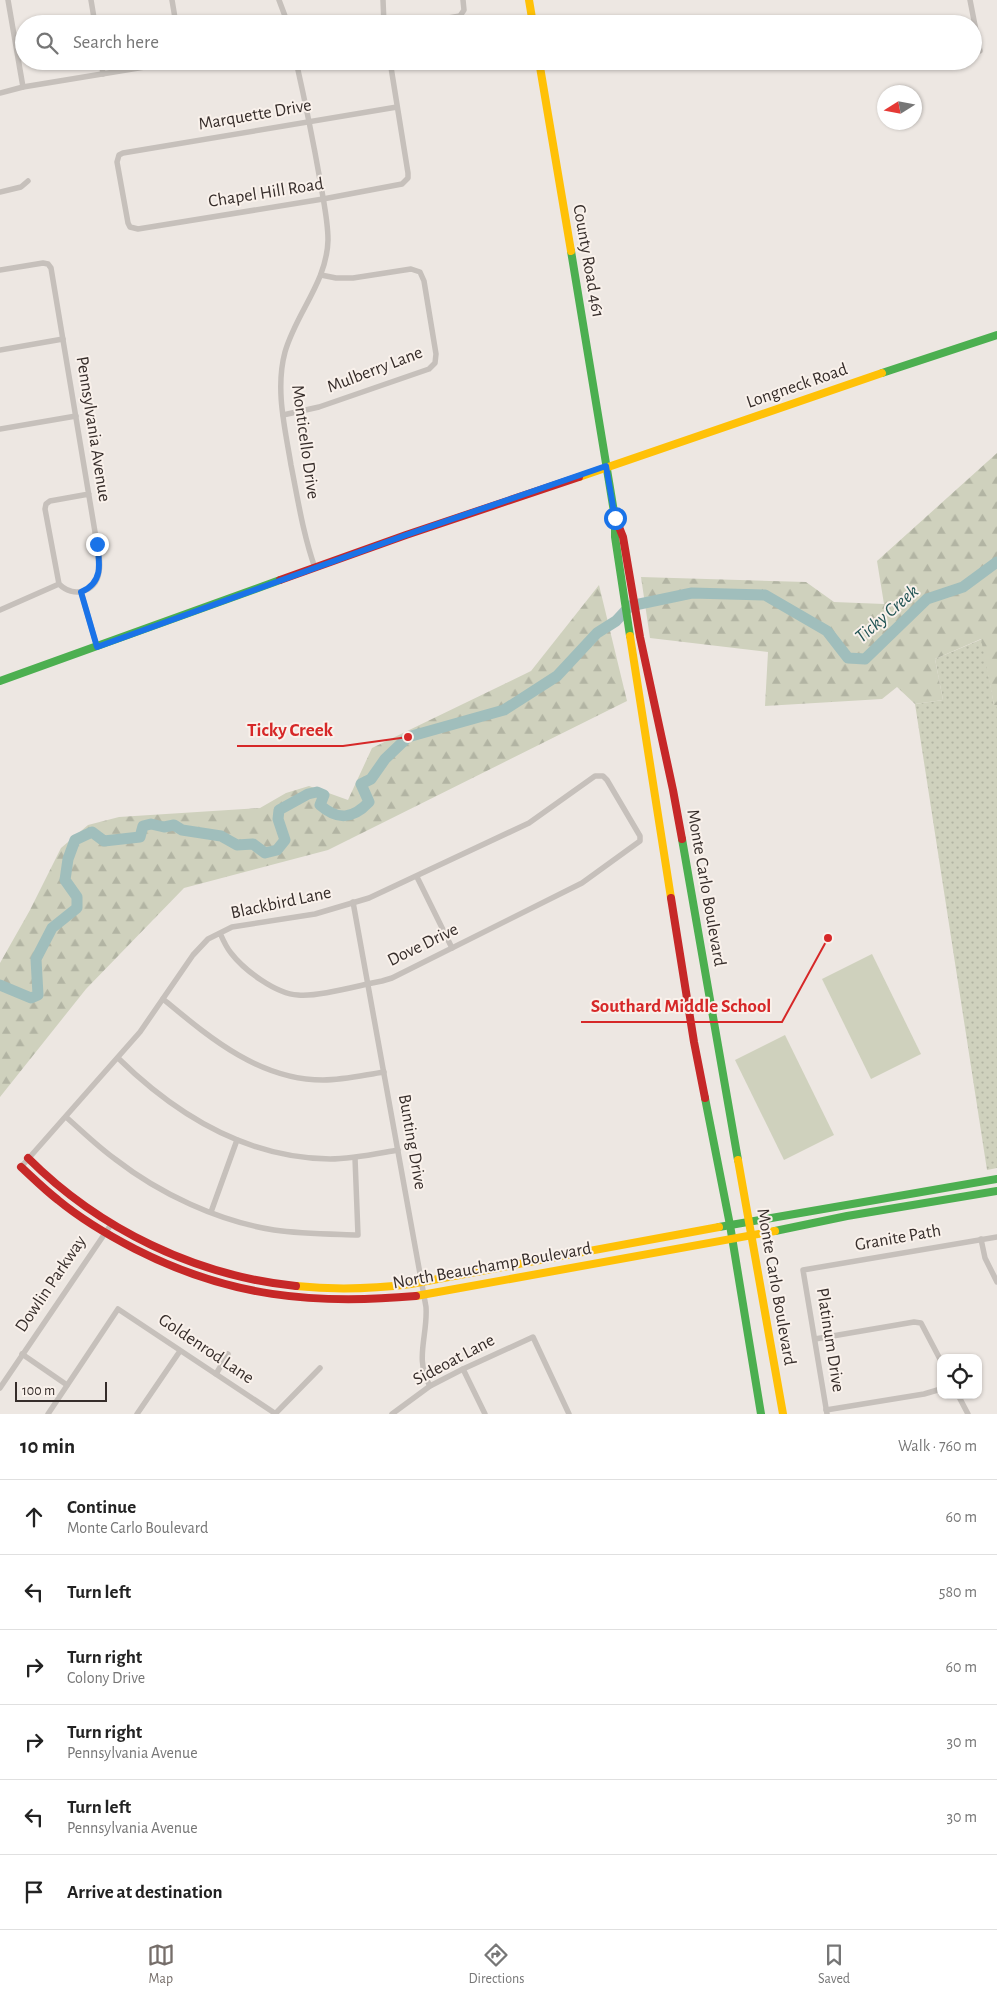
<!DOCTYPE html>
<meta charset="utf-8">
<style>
:root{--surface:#fff;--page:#f6f6f6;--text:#222;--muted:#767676;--line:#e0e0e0;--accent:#766e6a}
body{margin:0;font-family:"Alegreya Sans",sans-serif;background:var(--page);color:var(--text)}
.controls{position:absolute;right:15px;bottom:15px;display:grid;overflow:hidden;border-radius:10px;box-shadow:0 1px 4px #0004}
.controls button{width:45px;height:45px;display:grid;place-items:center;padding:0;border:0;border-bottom:1px solid var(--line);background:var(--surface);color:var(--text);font:25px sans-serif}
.compass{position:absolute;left:877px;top:85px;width:45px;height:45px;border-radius:50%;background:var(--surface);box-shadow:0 1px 4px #0004;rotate:259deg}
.scale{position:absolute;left:15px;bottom:12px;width:92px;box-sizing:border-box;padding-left:5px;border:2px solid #362d2a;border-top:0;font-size:14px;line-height:18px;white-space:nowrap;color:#362d2a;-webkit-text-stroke:4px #f9f1eb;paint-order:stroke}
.stop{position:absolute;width:15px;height:15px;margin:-11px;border:4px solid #1a73e8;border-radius:50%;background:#fff}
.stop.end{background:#1a73e8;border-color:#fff;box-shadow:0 1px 5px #0008}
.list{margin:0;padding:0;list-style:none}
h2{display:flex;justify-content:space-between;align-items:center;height:65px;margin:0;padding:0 20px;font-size:21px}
h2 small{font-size:16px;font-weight:400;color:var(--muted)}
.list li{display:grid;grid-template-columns:32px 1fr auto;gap:15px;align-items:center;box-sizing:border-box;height:75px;padding:0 20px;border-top:1px solid var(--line)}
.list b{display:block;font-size:19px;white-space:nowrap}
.list p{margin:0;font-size:16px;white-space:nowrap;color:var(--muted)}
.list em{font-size:16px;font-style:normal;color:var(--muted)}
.icon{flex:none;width:28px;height:28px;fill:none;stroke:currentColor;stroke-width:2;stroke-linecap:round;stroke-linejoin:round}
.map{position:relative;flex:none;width:997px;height:1414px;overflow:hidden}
.search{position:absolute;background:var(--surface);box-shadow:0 1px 4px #0004;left:15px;right:15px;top:15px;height:55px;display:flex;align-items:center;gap:12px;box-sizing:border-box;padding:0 18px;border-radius:28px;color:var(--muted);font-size:19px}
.sheet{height:515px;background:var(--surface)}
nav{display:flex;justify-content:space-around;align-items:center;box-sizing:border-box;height:70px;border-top:1px solid var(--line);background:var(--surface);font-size:14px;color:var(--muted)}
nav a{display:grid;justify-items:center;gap:2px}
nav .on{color:var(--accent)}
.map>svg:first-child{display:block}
.grass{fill:url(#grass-dots)}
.forest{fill:url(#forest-firs)}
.park{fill:#cfd1bd}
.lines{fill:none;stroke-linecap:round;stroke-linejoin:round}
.river{stroke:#a0bebc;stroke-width:11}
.street{stroke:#c6c0bb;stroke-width:5.5}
.fast{stroke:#4caf50;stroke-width:8}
.slow{stroke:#ffc107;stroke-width:8}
.jam{stroke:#c62828;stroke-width:8}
.route{stroke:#1a73e8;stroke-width:6}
.labels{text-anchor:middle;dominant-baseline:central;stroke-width:4;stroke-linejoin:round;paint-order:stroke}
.street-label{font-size:18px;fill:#362d2a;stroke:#f9f1eb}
.water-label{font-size:19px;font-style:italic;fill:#225455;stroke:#f9f1eb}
.leader{fill:none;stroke:#d62828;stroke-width:2}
.callout-dot{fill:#d62828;stroke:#f9f1eb;stroke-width:2}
.callout-label{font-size:19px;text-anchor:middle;font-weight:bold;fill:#d62828;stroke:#f9f1eb;stroke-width:4;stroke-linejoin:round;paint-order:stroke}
</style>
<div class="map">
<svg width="997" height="1414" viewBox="0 0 997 1414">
<defs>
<pattern id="grass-dots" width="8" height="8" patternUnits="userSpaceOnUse" patternTransform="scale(1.25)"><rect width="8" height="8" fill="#cfd1bd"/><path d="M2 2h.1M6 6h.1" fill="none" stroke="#b2b4a3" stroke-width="1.8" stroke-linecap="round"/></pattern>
<pattern id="forest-firs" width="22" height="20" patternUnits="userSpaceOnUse" patternTransform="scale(1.25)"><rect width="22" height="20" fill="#cfd1bd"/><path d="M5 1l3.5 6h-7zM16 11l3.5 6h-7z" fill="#b2b4a3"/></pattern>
</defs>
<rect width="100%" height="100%" fill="#ede7e2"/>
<polygon class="grass" points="982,639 994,705 997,705 997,1168 987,1170 915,704 943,700 935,659"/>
<g class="forest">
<polygon points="997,453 997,705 994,705 981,639 935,659 943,700 915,704 897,687 882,699 765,706 768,652 650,638 641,577 806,582 834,602 884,604 877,561"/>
<polygon points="599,585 627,701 328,850 184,888 86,989 0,1097 0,963 30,910 61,848 88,825 119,817 260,808 286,793 309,786 348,800 372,748 531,671"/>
</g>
<g class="park">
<polygon points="872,954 921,1054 871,1079 822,979"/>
<polygon points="785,1035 834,1135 784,1160 735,1060"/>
</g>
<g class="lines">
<path class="river" d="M0,985L31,998L38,995L36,959L52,928L77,908V897L65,880L68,859L75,840L92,832L104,841L140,837L143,826L151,824L164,827L174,825L182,830L221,836L237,845L253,844L265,853L277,850L285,840L278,819L279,810L308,794L317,792L324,795L320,805C338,821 353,819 369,802L361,784L371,779L385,759L408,737L504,710L557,676L597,633L616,621L630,606L692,593L765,595L827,631L848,658L865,659L927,599L963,587L997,562"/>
<g class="street">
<polyline points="8,0 23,87"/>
<polyline points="91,0 95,24"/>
<polyline points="172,0 176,24"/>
<polyline points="279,0 288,24"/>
<polyline points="383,0 384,24"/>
<polyline points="970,0 980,51"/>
<polyline points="413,24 460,16 464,10 463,0"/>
<polyline points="101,61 103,74"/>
<path d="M296,61C305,101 313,140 320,180C323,199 328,220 328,240C327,282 296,313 285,352C275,389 285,428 291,465C298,500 303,534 315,568"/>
<polyline points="390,61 408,173 408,178 402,184 323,199 138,229 130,227 128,223 117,162 119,155 123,153 397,107"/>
<polyline points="0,93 23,87 181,61"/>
<polyline points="0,192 21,187 28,181"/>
<path d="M0,270L43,263L48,264L51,268L97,544C99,553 101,563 99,572C96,593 73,598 59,584L45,509L46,504L50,501L89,494"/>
<polyline points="0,350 63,339"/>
<polyline points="283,415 319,407 429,369 435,363 436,354 424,281 420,272 411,269 353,278 336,278 321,275"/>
<polyline points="0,429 76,416"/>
<polyline points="81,592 97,647"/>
<polyline points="0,610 59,584"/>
<polyline points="417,877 452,948"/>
<path d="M353,902L426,1307C428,1336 414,1359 430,1386"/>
<path d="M163,999C209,1037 259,1080 323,1080C344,1080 364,1075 384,1072"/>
<path d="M118,1058C175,1114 246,1158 330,1159C353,1159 375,1154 398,1150"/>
<path d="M66,1117C82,1131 97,1146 115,1159C160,1194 218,1221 274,1230C302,1234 330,1234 358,1235L355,1158"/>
<path d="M21,1167L140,1032L193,955L208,939L232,927L315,914L369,898L529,823L595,776H603L607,780L640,836V841L582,883L392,978L382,981C360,985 319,997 298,995C276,994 244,970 231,953C226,947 223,940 220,933"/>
<polyline points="211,1212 237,1140"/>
<polyline points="981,1239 985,1258 997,1282"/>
<polyline points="815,1339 914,1322 921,1323 941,1361"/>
<polyline points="22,1354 67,1385"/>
<polyline points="463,1369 485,1414"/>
<polyline points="216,1374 228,1354"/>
<polyline points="0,1388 112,1223"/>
<polyline points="958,1395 968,1414"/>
<polyline points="826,1410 924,1394 941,1389"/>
<polyline points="276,1413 320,1368"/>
<polyline points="48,1414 118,1309 276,1414"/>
<polyline points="137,1414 180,1351"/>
<polyline points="392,1414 430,1386 463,1369 533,1337 569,1414"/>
<polyline points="827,1414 803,1270 997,1237"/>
</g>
<g class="fast">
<polyline points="571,251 615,518 615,537 630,636"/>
<polyline points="882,373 997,335"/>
<polyline points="0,681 280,580"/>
<polyline points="682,839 738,1160"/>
<polyline points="705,1098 730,1225 761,1414"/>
<polyline points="719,1227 997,1179"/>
<polyline points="775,1231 847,1216 997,1191"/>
</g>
<g class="slow">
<polyline points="529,0 533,24"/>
<polyline points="539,61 571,251"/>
<polyline points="579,477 882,373"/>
<polyline points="630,636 671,898"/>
<polyline points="738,1160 783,1414"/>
<path d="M296,1286C335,1290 372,1289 411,1284L719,1227"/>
<polyline points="416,1296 775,1231"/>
</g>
<g class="jam">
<polyline points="617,522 623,537 640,637 673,790 682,839"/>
<polyline points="280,580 406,535 579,477"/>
<polyline points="671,898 694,1042 705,1098"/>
<path d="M28,1158C99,1229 196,1276 296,1286"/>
<path d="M21,1167C33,1178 45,1190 58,1200C81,1219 108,1235 135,1249C229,1297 313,1305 416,1296"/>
</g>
</g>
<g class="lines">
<path class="route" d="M97,544C100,564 103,583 81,592L97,647L406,535L606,466L615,518"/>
</g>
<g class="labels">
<g class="street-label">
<text transform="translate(255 115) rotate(-10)">Marquette Drive</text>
<text transform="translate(266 193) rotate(-9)">Chapel Hill Road</text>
<text transform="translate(588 261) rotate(80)">County Road 461</text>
<text transform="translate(375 370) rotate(-21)">Mulberry Lane</text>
<text transform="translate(797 386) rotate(-19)">Longneck Road</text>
<text transform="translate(93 429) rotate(81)">Pennsylvania Avenue</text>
<text transform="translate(305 442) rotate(82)">Monticello Drive</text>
<text transform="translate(706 888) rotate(80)">Monte Carlo Boulevard</text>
<text transform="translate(281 903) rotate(-12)">Blackbird Lane</text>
<text transform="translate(423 945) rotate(-26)">Dove Drive</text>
<text transform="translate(412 1142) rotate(80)">Bunting Drive</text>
<text transform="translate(898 1238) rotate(-10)">Granite Path</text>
<text transform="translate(492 1266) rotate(-10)">North Beauchamp Boulevard</text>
<text transform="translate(51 1284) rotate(-56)">Dowlin Parkway</text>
<text transform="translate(776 1287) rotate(80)">Monte Carlo Boulevard</text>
<text transform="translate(830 1340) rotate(81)">Platinum Drive</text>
<text transform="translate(206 1349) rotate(34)">Goldenrod Lane</text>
<text transform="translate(454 1360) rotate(-28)">Sideoat Lane</text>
</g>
<g class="water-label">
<text transform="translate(887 614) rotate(-41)">Ticky Creek</text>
</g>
</g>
<path class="leader" d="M408 737L343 746H237M828 938L782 1022H581"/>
<g class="callout-dot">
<circle cx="408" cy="737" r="5"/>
<circle cx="828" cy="938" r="5"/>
</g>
<g class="callout-label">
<text x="290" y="736">Ticky Creek</text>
<text x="681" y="1012">Southard Middle School</text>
</g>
</svg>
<div class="controls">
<button><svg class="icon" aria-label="locate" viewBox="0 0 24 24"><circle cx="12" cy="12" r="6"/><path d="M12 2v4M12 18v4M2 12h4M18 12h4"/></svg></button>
</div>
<svg class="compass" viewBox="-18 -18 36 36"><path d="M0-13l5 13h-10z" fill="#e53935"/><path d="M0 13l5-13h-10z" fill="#767676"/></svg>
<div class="scale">100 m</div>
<div class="stop" style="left:615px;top:518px"></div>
<div class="stop end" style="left:97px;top:544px"></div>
<div class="search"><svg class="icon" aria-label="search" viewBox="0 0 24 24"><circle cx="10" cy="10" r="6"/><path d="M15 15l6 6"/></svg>Search here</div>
</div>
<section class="sheet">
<h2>10 min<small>Walk · 760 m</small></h2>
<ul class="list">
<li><svg class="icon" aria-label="ahead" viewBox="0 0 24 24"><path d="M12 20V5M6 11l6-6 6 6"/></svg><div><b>Continue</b><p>Monte Carlo Boulevard</p></div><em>60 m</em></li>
<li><svg class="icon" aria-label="left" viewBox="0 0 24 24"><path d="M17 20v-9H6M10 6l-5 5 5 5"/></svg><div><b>Turn left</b></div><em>580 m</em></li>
<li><svg class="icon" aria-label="right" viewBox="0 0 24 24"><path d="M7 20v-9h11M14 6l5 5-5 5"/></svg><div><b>Turn right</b><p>Colony Drive</p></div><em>60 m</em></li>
<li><svg class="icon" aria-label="right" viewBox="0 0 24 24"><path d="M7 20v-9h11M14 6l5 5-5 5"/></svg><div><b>Turn right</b><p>Pennsylvania Avenue</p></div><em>30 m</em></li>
<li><svg class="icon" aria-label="left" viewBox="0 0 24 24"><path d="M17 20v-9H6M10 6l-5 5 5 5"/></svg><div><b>Turn left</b><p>Pennsylvania Avenue</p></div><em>30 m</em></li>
<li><svg class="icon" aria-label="arrive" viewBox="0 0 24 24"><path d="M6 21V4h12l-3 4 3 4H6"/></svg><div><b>Arrive at destination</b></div></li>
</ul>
</section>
<nav>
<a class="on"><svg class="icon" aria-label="map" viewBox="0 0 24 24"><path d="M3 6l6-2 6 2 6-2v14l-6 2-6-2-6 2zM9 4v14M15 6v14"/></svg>Map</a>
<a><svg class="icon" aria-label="directions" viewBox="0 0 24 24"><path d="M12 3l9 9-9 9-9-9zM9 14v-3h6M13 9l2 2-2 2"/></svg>Directions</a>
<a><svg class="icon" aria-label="saved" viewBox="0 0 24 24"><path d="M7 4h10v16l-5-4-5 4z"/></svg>Saved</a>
</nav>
